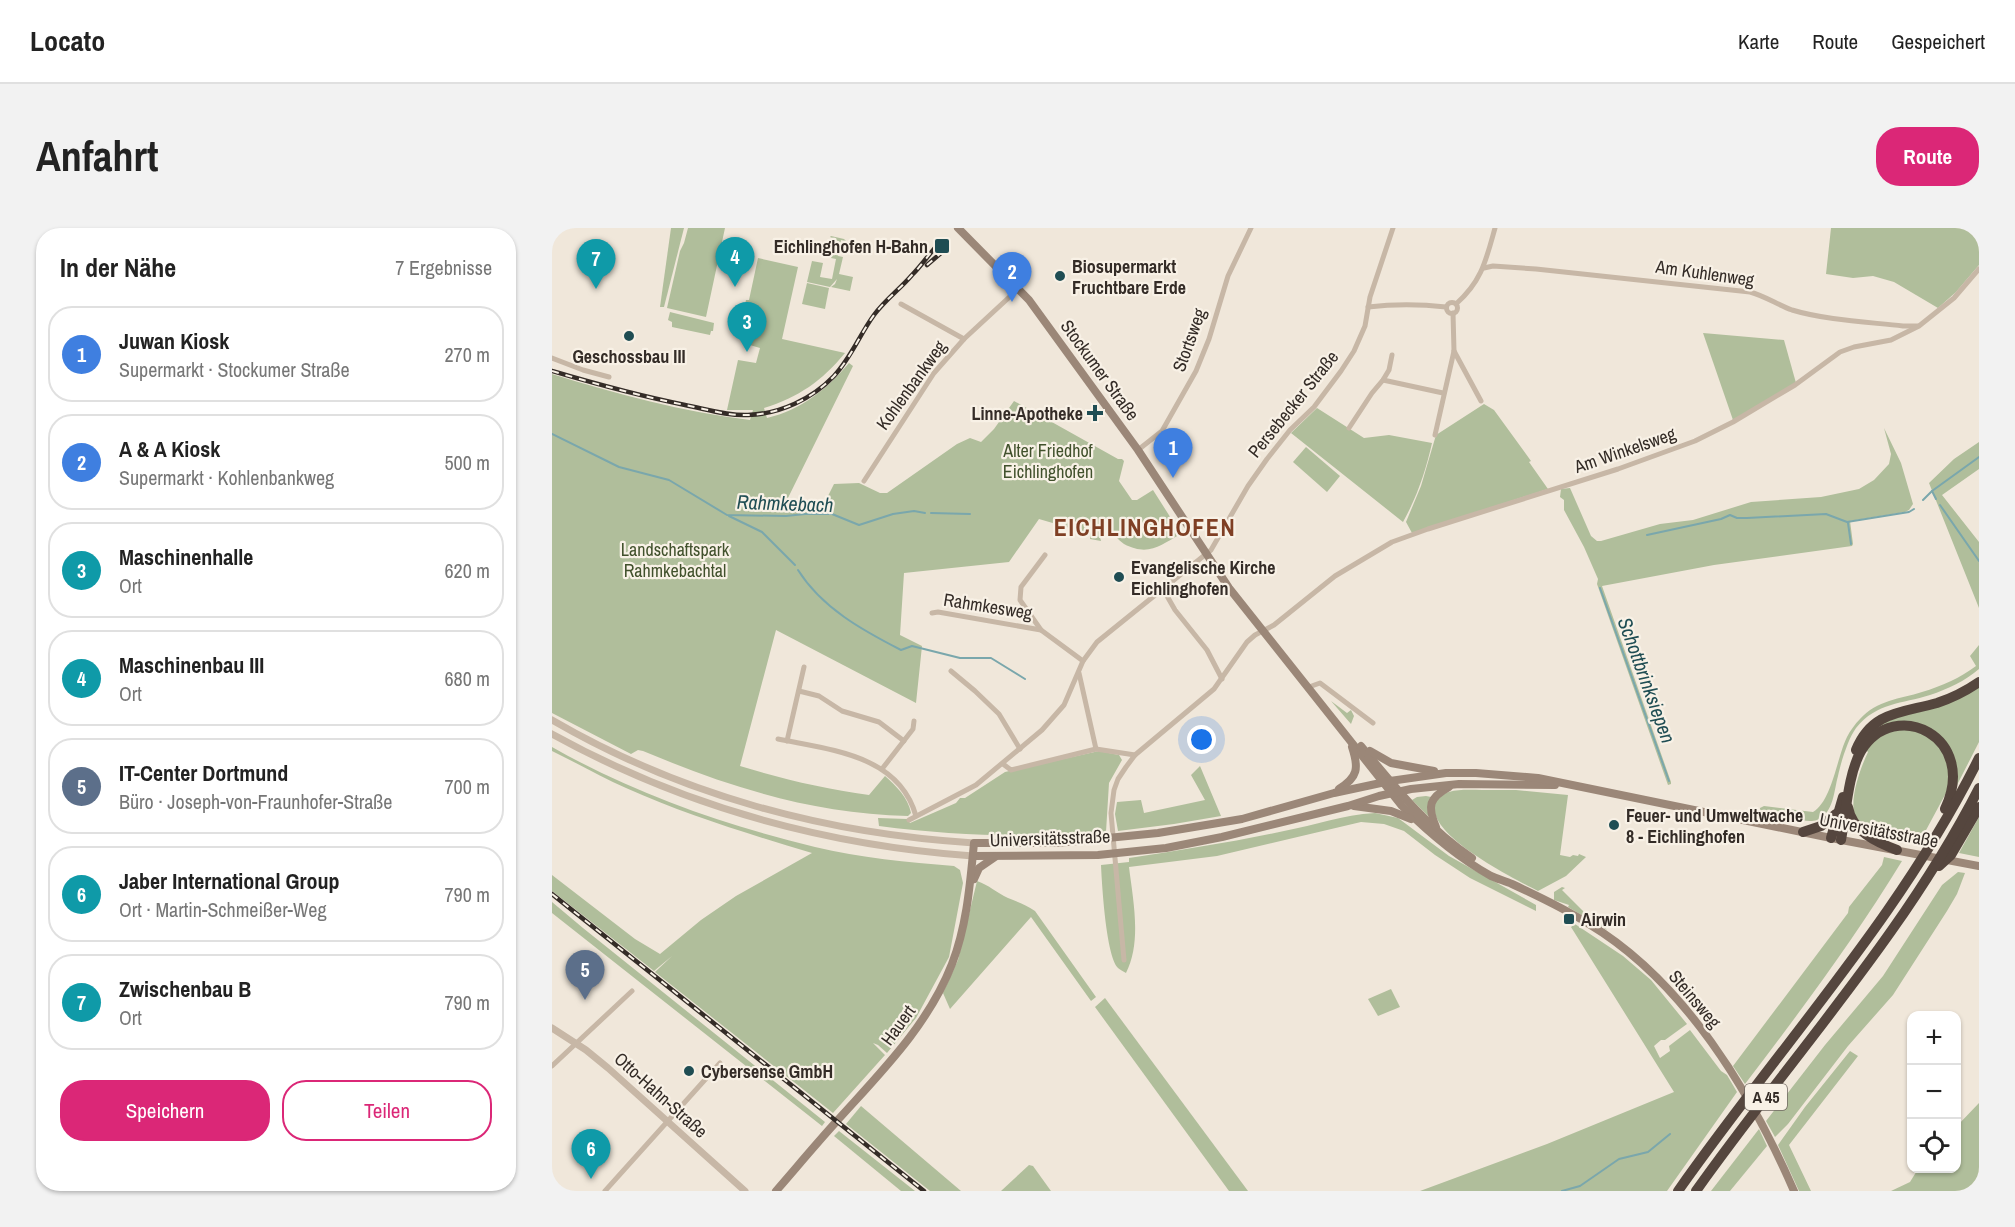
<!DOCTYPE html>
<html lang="de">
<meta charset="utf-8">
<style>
:root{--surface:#fff;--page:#f2f2f2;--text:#222;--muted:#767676;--line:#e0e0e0;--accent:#db2777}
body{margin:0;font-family:"Archivo Narrow",sans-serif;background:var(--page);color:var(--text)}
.controls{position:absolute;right:18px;bottom:18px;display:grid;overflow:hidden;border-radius:12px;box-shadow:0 2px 4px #0004}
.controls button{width:54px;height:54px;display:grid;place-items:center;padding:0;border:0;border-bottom:2px solid var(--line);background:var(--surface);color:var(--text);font:30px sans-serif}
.you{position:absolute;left:650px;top:512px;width:21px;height:21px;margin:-15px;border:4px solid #fff;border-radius:50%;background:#1a73e8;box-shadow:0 0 0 9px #1a73e833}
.badge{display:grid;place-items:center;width:39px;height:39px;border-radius:50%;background:var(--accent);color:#fff;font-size:20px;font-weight:700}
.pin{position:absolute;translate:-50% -50px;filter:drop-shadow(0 2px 3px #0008)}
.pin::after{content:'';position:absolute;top:32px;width:21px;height:18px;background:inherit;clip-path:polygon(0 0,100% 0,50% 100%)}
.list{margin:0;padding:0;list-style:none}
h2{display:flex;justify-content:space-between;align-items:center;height:78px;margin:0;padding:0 24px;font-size:26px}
h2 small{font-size:20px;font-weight:400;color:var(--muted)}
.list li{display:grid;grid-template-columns:39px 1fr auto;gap:18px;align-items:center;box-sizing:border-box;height:96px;margin:0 12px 12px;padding:0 12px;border:2px solid var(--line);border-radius:24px}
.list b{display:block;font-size:22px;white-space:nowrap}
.list p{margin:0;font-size:20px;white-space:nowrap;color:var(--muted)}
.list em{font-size:20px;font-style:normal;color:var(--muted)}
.actions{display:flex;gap:12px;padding:18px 24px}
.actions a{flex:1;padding:14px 0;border:2px solid var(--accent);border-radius:24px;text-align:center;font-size:21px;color:var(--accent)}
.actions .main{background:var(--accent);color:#fff}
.icon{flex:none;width:33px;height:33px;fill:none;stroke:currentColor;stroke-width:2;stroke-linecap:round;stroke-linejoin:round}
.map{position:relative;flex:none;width:1427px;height:963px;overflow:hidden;border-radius:24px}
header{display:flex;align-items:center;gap:36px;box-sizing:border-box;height:84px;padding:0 30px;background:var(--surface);border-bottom:2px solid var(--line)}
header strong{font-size:28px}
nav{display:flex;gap:33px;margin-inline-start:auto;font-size:21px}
.intro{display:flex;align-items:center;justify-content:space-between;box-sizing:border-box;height:144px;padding:0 36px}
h1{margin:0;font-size:42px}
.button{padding:15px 27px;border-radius:24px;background:var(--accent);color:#fff;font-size:21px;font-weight:700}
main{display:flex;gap:36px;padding:0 36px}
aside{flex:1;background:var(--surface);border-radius:24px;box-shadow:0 2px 4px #0004}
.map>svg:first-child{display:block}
.green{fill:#b0be9b}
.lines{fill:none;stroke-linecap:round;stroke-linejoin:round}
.stream{stroke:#7aa7ac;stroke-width:2}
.minor{stroke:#c7b7a6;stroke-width:5}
.tertiary{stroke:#c7b7a6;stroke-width:7}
.secondary{stroke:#9b8778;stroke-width:8}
.motorway{stroke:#55463e;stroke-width:10}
.rail-casing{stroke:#342c27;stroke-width:4.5}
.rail{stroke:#f8f1e6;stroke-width:2;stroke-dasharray:7;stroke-linecap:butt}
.poi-dot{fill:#1f4d53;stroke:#f8f1e6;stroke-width:2}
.labels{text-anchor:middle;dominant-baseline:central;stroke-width:4.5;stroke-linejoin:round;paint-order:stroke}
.shield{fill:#f8f1e6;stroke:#6f6760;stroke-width:1.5}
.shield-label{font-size:16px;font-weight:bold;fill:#342c27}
.poi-label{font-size:18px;font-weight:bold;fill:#342c27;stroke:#f8f1e6;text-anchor:start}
.street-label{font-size:18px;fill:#342c27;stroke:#f8f1e6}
.park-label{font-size:18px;fill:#41512c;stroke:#f8f1e6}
.water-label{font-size:20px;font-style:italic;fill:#1f4d53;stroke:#f8f1e6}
.district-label{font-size:24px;font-weight:bold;letter-spacing:1.5px;fill:#7f3f24;stroke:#f8f1e6}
</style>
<header>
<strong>Locato</strong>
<nav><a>Karte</a><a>Route</a><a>Gespeichert</a></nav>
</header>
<div class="intro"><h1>Anfahrt</h1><a class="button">Route</a></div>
<main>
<aside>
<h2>In der Nähe<small>7 Ergebnisse</small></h2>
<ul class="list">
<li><span class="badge" style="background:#3f7fe0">1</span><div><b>Juwan Kiosk</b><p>Supermarkt · Stockumer Straße</p></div><em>270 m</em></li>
<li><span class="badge" style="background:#3f7fe0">2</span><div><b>A &amp; A Kiosk</b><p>Supermarkt · Kohlenbankweg</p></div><em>500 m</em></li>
<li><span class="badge" style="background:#0f9aa8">3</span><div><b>Maschinenhalle</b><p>Ort</p></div><em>620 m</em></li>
<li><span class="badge" style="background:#0f9aa8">4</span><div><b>Maschinenbau III</b><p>Ort</p></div><em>680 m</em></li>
<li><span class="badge" style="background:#5c6f8a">5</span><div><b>IT-Center Dortmund</b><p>Büro · Joseph-von-Fraunhofer-Straße</p></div><em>700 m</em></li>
<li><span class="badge" style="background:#0f9aa8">6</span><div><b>Jaber International Group</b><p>Ort · Martin-Schmeißer-Weg</p></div><em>790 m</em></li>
<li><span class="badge" style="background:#0f9aa8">7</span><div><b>Zwischenbau B</b><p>Ort</p></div><em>790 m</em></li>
</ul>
<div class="actions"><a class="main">Speichern</a><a>Teilen</a></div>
</aside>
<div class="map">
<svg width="1427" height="963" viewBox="0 0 1427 963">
<rect width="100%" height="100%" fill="#f0e7da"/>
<g class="green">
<polygon points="119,0 132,0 112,79 108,79"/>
<polygon points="136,0 173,0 154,89 115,80 128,23 132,15"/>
<polygon points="1279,0 1427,0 1427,37 1404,64 1386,80 1342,54 1321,48 1301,50 1274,46"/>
<polygon points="279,8 292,11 294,13 289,12 286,28 291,29 287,46 301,49 298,63 279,59 283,56 285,51 278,59 255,54 260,33 271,35 268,49 280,51 284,31 279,30 283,11 278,9"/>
<path d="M206,30L246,39L230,111L293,125C270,153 247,169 212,180L215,190C249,182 275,161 297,135L301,138L233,276L235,278L273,274L282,256L307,255L328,265H335L405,216L418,210L429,214L442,201L462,173L566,231H570L572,233L567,253L580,272H585L601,262L629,306C608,317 597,329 572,316C566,312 561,305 555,300L548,309L549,313L538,311V306L487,291L457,334L352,345L348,407L370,418L364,475L224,402L188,538C230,551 273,561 317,567L333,548C344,558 356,569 359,585L356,588C261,586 177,559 91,523L86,522L79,526L0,485V146C65,166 131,184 198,192L201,182H175L186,132L204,135L208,120L191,115V110L202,112L205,94L190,90L194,72H197Z"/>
<polygon points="255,55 277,60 273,81 250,76"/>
<polygon points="118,84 162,95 161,103 159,103 158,107 120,99 120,94 116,92"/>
<polygon points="1151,105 1232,112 1244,155 1181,192"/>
<polygon points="932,176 942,182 979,233 977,234 996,261 860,305 854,294 869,258 884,207"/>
<path d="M765,180L812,210L837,207L880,215C874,242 865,269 851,294L739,205Z"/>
<polygon points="1332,200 1349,235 1361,276 1357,282 1353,284 1298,293 1301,316 1300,318 1162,337 1050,358 1119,554 1119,556 1116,557 1045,356 1046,351 1032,319 1012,282 1012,272 1008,269 1009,261 1018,260 1039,308 1045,313 1049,313 1108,296 1141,292 1199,274 1269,269 1307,261 1322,252 1337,236 1339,226"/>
<polygon points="1427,214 1427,241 1390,267 1427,314 1427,380 1377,255 1402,231"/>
<polygon points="754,219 788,248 775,264 741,234"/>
<path d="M1427,417V441C1413,453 1396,461 1378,467C1350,476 1325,474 1304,500C1296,511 1289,534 1286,548C1282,562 1282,585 1265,592C1254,596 1236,588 1225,585L1221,587L1208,584V580L1212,578L1261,584C1280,573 1285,529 1295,509C1298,503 1303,496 1308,491C1325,472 1348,471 1370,464C1390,458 1408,450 1424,438L1418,428Z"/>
<path d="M1427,457V514L1405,557L1394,565L1366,617C1359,616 1350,612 1343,612C1338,611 1335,612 1330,610C1322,607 1311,602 1306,595C1294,578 1308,541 1316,524L1309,517L1324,498Z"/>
<polygon points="779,473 795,485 799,482 802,488 799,496"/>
<path d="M0,519C81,565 172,597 263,619C308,630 356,634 402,638L408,642L411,655L397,729L364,790L335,825L326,817L321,815L333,827L281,885L103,744L120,728L102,743L0,663V647L83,711L108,726L149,692L184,668L260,625C197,606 134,587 74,560C49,549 25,535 0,523Z"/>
<path d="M547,523L567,527L570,532L557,555L554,604C478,610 403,608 327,598L326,590L355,591L358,595L404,575L408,570H413L453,544Z"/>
<polygon points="648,538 669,588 622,596 566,603 563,586 565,574 589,572 592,585 653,572 639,547"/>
<path d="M930,562H964L1016,567L1008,627L1018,629L1021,627L1026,628L1027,626L1034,629L1014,648L986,663C963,651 874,607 883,576C885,570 892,565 897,564C907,561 920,562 930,562Z"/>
<polygon points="874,568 879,569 876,588 860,572 865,569"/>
<path d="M823,585L846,590L897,628L984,677V683L918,650L883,627L852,603L832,596L809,594L665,628L577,639C581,672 590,714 574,745C571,743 568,742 566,740C554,727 550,657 549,637L577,634V630C629,622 681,614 732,603C764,597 790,587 823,585Z"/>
<polygon points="1427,589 1427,629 1407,625"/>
<path d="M1332,629L1350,633C1303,710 1248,784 1193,856L1181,838L1296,685L1297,679L1330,637Z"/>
<polygon points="1406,644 1413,645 1405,666 1395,683 1341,767 1296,818 1236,896 1223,909 1214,893 1273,817 1331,748 1390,657"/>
<path d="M425,653C437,657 445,665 456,670C466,674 474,677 483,683L544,769L539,773L479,689L398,781L391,765L406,732Z"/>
<polygon points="1010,659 1013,660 1010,662 1036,688 1041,686 1055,702 1016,679 1017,677 1002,672 1002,664"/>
<polygon points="0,674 31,700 273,894 270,898 0,685"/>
<polygon points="1023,696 1071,728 1099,752 1135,796 1113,812 1109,812 1102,818 1108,830 1118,823 1117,818 1138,802 1169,843 1175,847 1185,864 1115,963 868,963 995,916 1122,864 1019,699"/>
<polygon points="839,761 848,779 826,788 816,771"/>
<polygon points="553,770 696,963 677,963 543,779"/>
<polygon points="1298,823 1306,828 1237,917 1259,963 1247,963 1226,917 1253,879"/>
<polygon points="1427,875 1427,963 1339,963 1358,954 1366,941 1404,940 1405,898"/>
<polygon points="309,878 409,963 378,963 294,896"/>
<polygon points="1207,901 1215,918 1178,963 1159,963"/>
<polygon points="287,903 363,963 349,963 282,908"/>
<polygon points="477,937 481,938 499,963 449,963"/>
</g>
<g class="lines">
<g class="stream">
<polyline points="0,206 67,239 117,252 175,287 234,288 253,286 280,286 307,297 341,286 362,283 373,285"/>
<polyline points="1380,263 1384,271"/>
<polyline points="1371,272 1380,263 1427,229"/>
<polyline points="1388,277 1427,333"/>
<polyline points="379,285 418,286"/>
<polyline points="177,288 210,304 243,337"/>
<polyline points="1296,295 1299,316"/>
<polyline points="1095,307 1169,291 1178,287 1185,290 1195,290 1274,286 1295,294 1357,284 1362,281"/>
<path d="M246,342C270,380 310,402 349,422L360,418L408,430H439L473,451"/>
<polyline points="1048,360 1117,553"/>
<polyline points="1010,963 1028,958 1067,931 1096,924 1118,906"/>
</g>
<g class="minor">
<path d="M932,40L941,38L984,41L1198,64C1213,68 1226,77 1240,82C1273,92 1316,94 1351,98H1366"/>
<circle cx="900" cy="80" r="5.5"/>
<polyline points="349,76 412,111"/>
<path d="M904,76C930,53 934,32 943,0"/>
<path d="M816,79C842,76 867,76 894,79"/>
<polyline points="902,123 929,173"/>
<polyline points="0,130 31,142 57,149"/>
<polyline points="831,152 891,165"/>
<polyline points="797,200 820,165 831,152 837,142 840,127"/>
<polyline points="883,207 902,123 901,85"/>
<polyline points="586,222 610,203 644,143 657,111 676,48 699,0"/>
<polyline points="312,253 382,145 412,111 466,61"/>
<polyline points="493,327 469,359 468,372 489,402 531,433"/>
<polyline points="611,361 623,382 655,422 670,451"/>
<polyline points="380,385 386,384 489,402"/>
<polyline points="399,443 423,463 447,486 468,521"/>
<polyline points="527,445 544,521"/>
<polyline points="757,459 768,455 821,495"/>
<polyline points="247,463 267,468 290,483 327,494 352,513"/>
<path d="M226,511C279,522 347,527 364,588"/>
<polyline points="235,513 252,439"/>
<polyline points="451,536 459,542 544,521 583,527"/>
<polyline points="330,541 361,501 362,493"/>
<polyline points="357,592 424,557 490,502 512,477 531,433 545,414 659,322 696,258 715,231 738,202 762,179 789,143 802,123 813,98 818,69 841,0"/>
<polyline points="572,732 559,585 562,562 566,551 574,539 583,527 662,461 695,414 703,407 722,397 783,348 840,314 876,301 1066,241 1143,213 1181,194 1243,157 1288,124 1302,119 1339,112 1367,98 1402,70 1427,41"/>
<polyline points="0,838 80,763"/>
<polyline points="53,963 168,835"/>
</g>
<g class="tertiary">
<path d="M0,492C129,567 274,606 422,615"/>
<path d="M0,506C132,579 271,617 421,628"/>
<polyline points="0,800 34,822 56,840 193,963"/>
</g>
<g class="secondary">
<path d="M406,0L477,72L586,222L677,360L850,578C877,605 905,629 939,648C946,651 953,653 960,656C986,668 1013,681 1037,696C1132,753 1199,864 1242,963"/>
<path d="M809,518C842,558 876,601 920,630"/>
<polyline points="818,523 839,535 882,543"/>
<path d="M787,561C806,549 807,540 800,519"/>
<polyline points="802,578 839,583 859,591"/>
<path d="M884,599C875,578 877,570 897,559"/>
<polyline points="421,628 546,627 614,620 670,609 796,578 827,568 859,561 907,556 1003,557"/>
<polyline points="422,651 427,640 443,629"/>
<path d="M224,963C244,940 264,916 284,894C328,845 376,798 400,736C415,697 418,656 422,615H505L606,605L690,591L782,565L838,553L894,545H924L986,550L1279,610L1427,638"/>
</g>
<g class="motorway">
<path d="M1304,522C1320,483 1350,485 1385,475C1400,470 1414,463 1427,454"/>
<path d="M1296,579C1300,603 1324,614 1345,622"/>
<polyline points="1251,604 1269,598 1284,586"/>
<polyline points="1279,610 1291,569"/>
<path d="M1289,612C1294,585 1296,546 1309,523C1343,468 1427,509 1393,581"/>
<polyline points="1387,638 1399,627 1427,579"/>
<path d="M1126,963C1227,819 1349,688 1427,530"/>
<path d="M1144,963C1239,829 1352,707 1427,560"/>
</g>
<defs>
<g id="rail">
<polyline points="375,37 396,19"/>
<path d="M0,143C44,156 88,168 133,177C154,181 175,188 196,187C228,186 260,171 282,148C299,130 308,106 322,87C333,72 348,61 360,47C371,36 379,23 390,12"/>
<polyline points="0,666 372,963"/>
</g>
</defs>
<use href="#rail" class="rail-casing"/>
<use href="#rail" class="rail"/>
</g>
<g class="poi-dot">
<rect x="382" y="10" width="16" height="16" rx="3"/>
<circle cx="508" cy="48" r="6"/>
<circle cx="77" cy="108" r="6"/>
<path d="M540 176h6v6h6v6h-6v6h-6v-6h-6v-6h6z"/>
<circle cx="567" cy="349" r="6"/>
<circle cx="1062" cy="597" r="6"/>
<rect x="1011" y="685" width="12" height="12" rx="3"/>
<circle cx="137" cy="843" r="6"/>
</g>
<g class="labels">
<rect class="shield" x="1193" y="856" width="42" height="26" rx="4.5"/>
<g class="shield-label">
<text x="1214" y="869">A 45</text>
</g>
<g class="poi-label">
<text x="376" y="18" text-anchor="end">Eichlinghofen H-Bahn</text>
<text x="520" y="38">Biosupermarkt<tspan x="520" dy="21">Fruchtbare Erde</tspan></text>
<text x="77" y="128" text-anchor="middle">Geschossbau III</text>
<text x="531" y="185" text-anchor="end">Linne-Apotheke</text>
<text x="579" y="339">Evangelische Kirche<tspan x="579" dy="21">Eichlinghofen</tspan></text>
<text x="1074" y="587">Feuer- und Umweltwache<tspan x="1074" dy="21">8 - Eichlinghofen</tspan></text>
<text x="1029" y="691">Airwin</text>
<text x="149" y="843">Cybersense GmbH</text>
</g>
<g class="street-label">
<text transform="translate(1153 45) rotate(8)">Am Kuhlenweg</text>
<text transform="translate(637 112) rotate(-70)">Stortsweg</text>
<text transform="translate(548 142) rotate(54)">Stockumer Straße</text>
<text transform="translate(359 157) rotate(-54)">Kohlenbankweg</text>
<text transform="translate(741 176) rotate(-51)">Persebecker Straße</text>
<text transform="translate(1073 222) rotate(-19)">Am Winkelsweg</text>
<text transform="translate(436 378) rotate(9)">Rahmkesweg</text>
<text transform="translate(1327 602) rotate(11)">Universitätsstraße</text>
<text transform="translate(498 610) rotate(-2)">Universitätsstraße</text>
<text transform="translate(1143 771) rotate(50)">Steinsweg</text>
<text transform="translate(346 797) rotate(-54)">Hauert</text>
<text transform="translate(109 867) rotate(42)">Otto-Hahn-Straße</text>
</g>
<g class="park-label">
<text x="496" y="222">Alter Friedhof<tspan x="496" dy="21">Eichlinghofen</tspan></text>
<text x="123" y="321">Landschaftspark<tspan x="123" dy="21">Rahmkebachtal</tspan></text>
</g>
<g class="water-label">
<text transform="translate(233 275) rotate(2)">Rahmkebach</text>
<text transform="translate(1095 452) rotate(70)">Schottbrinksiepen</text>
</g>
<g class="district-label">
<text x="593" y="299">EICHLINGHOFEN</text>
</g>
</g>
</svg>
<div class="controls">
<button>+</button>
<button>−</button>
<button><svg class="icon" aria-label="locate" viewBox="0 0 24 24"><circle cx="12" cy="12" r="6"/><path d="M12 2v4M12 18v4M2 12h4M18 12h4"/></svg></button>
</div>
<div class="you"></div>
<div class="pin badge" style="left:621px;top:250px;background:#3f7fe0">1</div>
<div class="pin badge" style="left:460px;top:74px;background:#3f7fe0">2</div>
<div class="pin badge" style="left:195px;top:124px;background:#0f9aa8">3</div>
<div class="pin badge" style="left:183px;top:59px;background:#0f9aa8">4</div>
<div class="pin badge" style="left:33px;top:772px;background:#5c6f8a">5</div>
<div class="pin badge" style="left:39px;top:951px;background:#0f9aa8">6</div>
<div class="pin badge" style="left:44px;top:61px;background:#0f9aa8">7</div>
</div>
</main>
